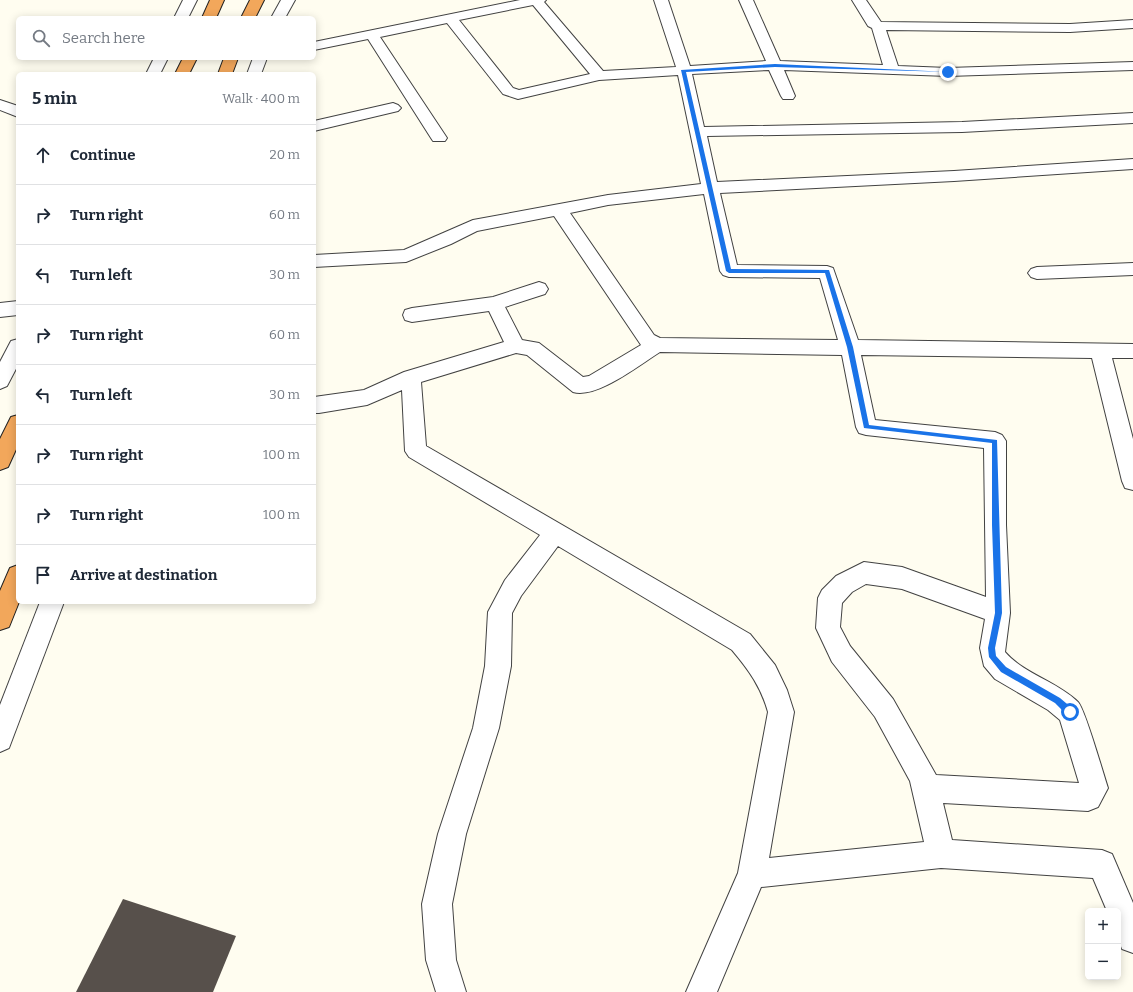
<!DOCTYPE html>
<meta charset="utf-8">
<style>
:root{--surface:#fff;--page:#f6f6f7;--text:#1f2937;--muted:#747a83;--line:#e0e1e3}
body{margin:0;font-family:Bitter,serif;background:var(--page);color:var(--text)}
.controls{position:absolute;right:12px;bottom:12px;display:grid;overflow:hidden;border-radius:6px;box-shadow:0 2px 10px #0003}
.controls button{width:36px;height:36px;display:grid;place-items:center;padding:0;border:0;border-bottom:1px solid var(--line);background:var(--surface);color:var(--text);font:20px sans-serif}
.stop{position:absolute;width:12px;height:12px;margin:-9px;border:3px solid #1a73e8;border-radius:50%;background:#fff}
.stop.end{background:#1a73e8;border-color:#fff;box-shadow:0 1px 4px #0008}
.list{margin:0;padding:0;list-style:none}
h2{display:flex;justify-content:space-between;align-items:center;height:52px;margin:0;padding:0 16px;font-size:17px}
h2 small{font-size:13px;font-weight:400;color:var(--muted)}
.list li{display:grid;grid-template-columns:26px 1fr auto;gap:12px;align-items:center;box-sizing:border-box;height:60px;padding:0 16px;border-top:1px solid var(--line)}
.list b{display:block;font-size:15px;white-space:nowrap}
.list em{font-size:13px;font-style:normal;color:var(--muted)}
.icon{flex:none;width:22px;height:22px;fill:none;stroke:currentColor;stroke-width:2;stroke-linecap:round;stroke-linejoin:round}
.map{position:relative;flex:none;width:1133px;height:992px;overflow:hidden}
.search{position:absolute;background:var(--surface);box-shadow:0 2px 10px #0003;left:16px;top:16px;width:300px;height:44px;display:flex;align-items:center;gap:10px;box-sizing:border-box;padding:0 14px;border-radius:6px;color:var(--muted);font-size:15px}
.panel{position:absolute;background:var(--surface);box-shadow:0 2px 10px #0003;left:16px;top:72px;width:300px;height:532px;border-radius:6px}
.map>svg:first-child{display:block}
.building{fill:#57504b}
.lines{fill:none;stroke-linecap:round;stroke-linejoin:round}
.minor-casing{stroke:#424242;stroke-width:2}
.highway-casing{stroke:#202020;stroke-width:2}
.minor{fill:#fff;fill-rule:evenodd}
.highway{fill:#f2a75b;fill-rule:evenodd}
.route{fill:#1a73e8}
</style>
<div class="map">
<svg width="1133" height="992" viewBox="0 0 1133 992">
<rect width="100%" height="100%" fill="#fffdf0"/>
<polygon class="building" points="123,899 236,936 213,992 76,992"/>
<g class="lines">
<defs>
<g id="minor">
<polygon points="183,0 197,0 188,18 174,18"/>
<polygon points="281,0 295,0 285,18 271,18"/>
<path d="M520,0H546L544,2L603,71L676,67L654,0H668L690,66L766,61L739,0H753L780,61L883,65L872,28L868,26L852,0H866L881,22L1070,24L1133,20V28L1070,32L886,30L898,66L948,68L1133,62V70L948,76L784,70L795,96L793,99H783L781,96L769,70L692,74L704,127L962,122L1133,113V123L962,132L707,136L717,182L954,171L1133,159V169L954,181L720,193L737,265L827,266L833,268L858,340L1133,344V358H1112L1133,439V490L1125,488L1122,481L1092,358L861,355L875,420L995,432L1002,435L1006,441V525L1010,613L1005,652C1024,674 1056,681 1078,702C1085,709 1103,773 1108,788L1098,807L1088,811L943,803L952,840L1102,850L1112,854L1133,903V953L1122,949L1118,938V911H1107L1093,878L941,868L761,887L717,992H686L738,873L768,712C761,687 749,670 732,650L558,546L521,596L512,613L511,666L499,728L466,834L452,904L456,960L466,992H436L426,960L422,904L438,834L473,728L485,666L488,612L505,580L540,535L409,457L405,451L402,390L367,405L319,413H314V397L364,390L404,372L504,342L489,311L412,322L405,320L403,315L405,310L412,308L493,297L539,282L545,284L548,289L545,294L505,307L522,340L539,343L583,377L589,376L641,345L554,216L477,231L451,244L406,262L314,267V255L404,250L473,220L608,195L701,184L678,75L599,80L518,99L503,94L447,23L380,37L447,138L445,141H433L431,138L368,39L314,50V42ZM533,5L590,74L519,90L513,88L459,20ZM704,194L720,271L723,275L729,277L820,278L838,340L660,338L654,335L570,213L608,205ZM660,352L842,355L856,427L859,433L866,435L984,448L986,597L902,567L864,562L836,576L822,590L818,598L816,628L832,662L875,717L910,781L924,842L769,858L794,712L787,690L775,665L750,634L426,446L421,382L516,353L527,355L573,392C597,399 639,365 660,352ZM866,584L902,589L985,619L980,648L984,666L995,679L1048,710L1060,720L1079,783L936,775L893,699L850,646L840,627L842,603L852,592Z"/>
<polygon points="154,58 168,58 160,74 146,74"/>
<polygon points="253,58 267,58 261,74 247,74"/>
<polygon points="0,100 18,106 18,117 0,110"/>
<polygon points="393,103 398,105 401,108 398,111 314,131 314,121"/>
<polygon points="1133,263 1133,275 1037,279 1031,277 1028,273 1031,269 1037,267"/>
<polygon points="18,301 18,315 0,317 0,303"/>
<polygon points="18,339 18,365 7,386 0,389 0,362 11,341"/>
<polygon points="40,602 64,602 9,748 0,752 0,705"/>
</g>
<g id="highway">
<polygon points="210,0 224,0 216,18 202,18"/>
<polygon points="250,0 264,0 255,18 241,18"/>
<polygon points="183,58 197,58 189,74 175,74"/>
<polygon points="224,58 238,58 232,74 218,74"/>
<polygon points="18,415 18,445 8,467 0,470 0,439 11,417"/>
<polygon points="18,565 19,602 9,627 0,630 0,591 10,568"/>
</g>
</defs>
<use href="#minor" class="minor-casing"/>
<use href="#highway" class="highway-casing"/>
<use href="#minor" class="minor"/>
<use href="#highway" class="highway"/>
</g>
<polygon class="route" points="775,64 950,72 775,67 686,72 731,269 829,270 853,347 869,425 997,440 1002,613 995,648 996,656 1006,667 1060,698 1073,709 1073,715 1067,715 1055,703 1001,672 989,657 988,648 995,613 992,525 992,443 864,428 847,347 825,273 729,273 726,271 681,70"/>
</svg>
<div class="controls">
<button>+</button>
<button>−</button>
</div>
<div class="stop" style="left:1070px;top:712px"></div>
<div class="stop end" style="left:948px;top:72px"></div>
<div class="search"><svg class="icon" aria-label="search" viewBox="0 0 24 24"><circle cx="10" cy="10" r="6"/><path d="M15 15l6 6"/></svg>Search here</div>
<section class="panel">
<h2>5 min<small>Walk · 400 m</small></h2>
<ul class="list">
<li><svg class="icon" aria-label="ahead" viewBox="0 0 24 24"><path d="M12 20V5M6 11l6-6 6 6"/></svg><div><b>Continue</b></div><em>20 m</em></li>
<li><svg class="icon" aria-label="right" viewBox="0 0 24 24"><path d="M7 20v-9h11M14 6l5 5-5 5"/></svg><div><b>Turn right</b></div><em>60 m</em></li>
<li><svg class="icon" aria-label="left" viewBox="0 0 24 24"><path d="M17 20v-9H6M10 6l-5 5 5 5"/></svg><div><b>Turn left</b></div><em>30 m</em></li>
<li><svg class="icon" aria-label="right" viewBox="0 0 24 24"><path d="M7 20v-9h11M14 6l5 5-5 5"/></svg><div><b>Turn right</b></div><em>60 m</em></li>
<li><svg class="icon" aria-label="left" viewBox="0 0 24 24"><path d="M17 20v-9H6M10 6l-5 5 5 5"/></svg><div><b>Turn left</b></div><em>30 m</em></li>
<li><svg class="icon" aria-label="right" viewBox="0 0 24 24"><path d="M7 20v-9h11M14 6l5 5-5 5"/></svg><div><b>Turn right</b></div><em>100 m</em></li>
<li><svg class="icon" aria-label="right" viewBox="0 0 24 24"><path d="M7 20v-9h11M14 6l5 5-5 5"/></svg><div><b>Turn right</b></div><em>100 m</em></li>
<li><svg class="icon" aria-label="arrive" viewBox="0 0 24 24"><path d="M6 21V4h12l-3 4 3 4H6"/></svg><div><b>Arrive at destination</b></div></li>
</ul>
</section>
</div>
